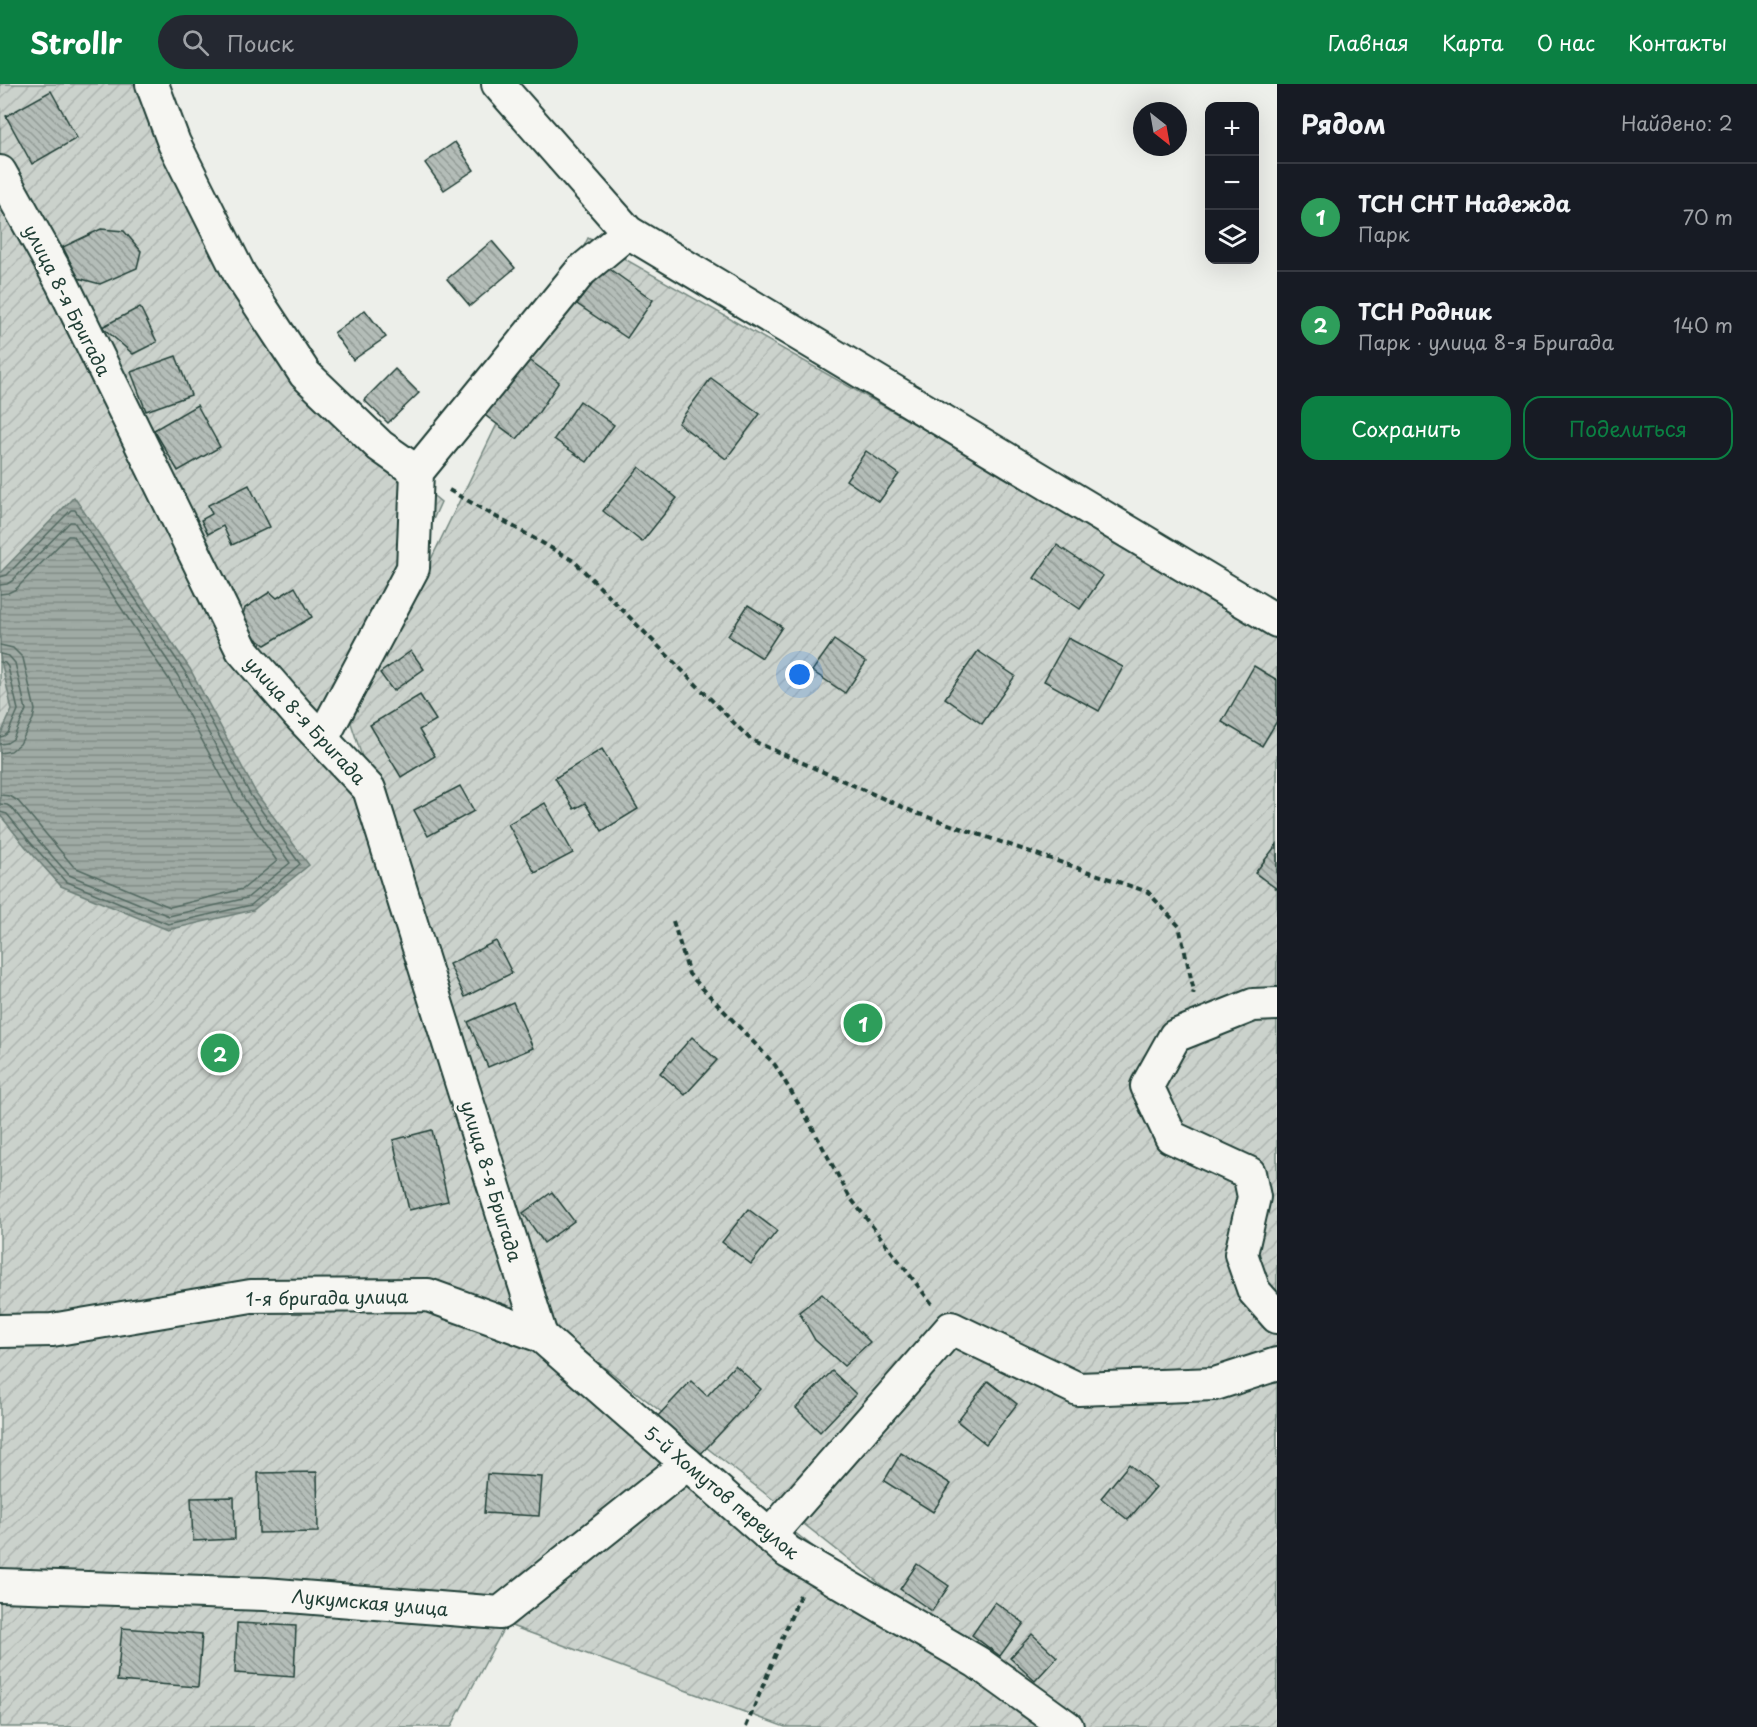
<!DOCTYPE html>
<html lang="ru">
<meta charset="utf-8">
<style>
:root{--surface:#171b24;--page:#242831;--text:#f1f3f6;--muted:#9ea1a6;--line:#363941;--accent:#0b8043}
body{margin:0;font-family:"Playpen Sans",sans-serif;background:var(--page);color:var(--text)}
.controls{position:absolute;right:18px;top:18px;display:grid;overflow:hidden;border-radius:12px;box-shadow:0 6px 24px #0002}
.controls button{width:54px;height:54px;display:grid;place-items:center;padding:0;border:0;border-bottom:2px solid var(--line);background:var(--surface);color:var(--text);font:30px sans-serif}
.compass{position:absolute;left:1133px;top:18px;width:54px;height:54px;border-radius:50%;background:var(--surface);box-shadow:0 6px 24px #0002;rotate:149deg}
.you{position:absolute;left:800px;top:591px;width:21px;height:21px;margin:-15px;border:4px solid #fff;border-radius:50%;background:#1a73e8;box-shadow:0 0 0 9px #1a73e833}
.badge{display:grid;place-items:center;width:39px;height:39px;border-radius:50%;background:var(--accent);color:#fff;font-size:20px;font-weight:700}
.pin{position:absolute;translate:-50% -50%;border:3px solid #fff;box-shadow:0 2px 6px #0006}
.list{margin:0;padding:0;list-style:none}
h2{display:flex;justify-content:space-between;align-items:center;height:78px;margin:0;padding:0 24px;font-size:26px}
h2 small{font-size:20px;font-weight:400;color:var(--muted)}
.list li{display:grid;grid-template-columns:39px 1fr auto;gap:18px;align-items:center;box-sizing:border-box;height:108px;padding:0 24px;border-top:2px solid var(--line)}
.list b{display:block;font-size:22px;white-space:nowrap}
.list p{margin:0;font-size:20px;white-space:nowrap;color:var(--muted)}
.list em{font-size:20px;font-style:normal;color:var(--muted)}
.actions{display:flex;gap:12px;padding:18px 24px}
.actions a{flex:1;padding:14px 0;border:2px solid var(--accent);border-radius:18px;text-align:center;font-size:21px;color:var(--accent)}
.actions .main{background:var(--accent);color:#fff}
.icon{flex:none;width:33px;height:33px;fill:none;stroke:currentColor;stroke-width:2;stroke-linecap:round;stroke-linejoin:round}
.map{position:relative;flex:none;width:1277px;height:1643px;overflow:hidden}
header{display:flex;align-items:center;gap:36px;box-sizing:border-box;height:84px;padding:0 30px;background:var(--accent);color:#fff}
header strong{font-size:28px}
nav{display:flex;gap:33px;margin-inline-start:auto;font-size:21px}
.search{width:420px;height:54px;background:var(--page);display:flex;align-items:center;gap:15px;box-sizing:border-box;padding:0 21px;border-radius:33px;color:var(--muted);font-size:22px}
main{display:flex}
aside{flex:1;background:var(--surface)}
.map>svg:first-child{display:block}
.garden{fill:url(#garden-furrows);stroke:#758880;stroke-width:1.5}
.water{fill:url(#water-rules);stroke:#6c7e77;stroke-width:1.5}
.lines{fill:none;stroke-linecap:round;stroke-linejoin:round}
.shore{stroke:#526961;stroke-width:1.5}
.building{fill:url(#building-back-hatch);stroke:#1f3d34;stroke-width:1.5}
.minor-casing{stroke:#1f3d34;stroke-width:36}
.path{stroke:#1f3d34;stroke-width:4;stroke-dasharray:6 4.5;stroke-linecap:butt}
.minor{stroke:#f6f6f2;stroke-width:32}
.labels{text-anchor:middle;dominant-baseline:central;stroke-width:6;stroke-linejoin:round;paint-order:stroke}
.street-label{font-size:18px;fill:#1f3d34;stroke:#f6f6f2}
</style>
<header>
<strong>Strollr</strong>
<div class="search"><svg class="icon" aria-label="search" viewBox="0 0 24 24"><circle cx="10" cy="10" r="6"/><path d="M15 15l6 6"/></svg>Поиск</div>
<nav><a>Главная</a><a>Карта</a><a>О нас</a><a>Контакты</a></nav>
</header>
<main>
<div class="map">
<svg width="1277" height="1643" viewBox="0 0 1277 1643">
<defs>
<pattern id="garden-furrows" width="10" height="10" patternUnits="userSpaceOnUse" patternTransform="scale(1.5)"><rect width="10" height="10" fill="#cbd2cc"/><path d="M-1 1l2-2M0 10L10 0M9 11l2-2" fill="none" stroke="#aeb5b0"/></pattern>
<pattern id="water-rules" width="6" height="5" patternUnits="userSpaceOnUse" patternTransform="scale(1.5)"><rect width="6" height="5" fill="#9faaa4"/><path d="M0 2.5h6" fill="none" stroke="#818c86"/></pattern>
<pattern id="building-back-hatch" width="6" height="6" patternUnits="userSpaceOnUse" patternTransform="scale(1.5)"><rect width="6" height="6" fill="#b4bdb8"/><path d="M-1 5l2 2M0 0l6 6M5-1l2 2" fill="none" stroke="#929b96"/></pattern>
</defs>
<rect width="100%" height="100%" fill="#edefea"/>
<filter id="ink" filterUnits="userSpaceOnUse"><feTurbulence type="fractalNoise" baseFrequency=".0167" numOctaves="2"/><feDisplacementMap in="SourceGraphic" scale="12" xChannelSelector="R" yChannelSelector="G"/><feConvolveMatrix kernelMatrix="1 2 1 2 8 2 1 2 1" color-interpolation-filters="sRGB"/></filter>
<g filter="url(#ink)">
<g class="garden">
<polygon points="0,0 141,0 308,308 441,418 337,648 522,1225 698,1373 1044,1643 785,1643 506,1540 451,1643 0,1643"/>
<polygon points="588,154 1277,546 1277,1643 1062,1643 547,1238 351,639"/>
</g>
<polygon class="water" points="74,413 190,585 256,709 309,781 253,826 168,846 61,802 25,762 0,731 0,652 12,626 0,572 0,489"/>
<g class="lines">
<g class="shore">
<polyline points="0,493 7,491 71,426 75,426 185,588 251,712 300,780 251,821 168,840 65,797 30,758 7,730 0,728"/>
<polyline points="0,501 7,500 12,497 70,438 74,438 178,592 245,716 290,779 247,814 169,832 69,791 36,754 12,724 7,721 0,720"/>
<polyline points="0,510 8,509 16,505 68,452 73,452 170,597 237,721 277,777 243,805 170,823 74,783 18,717 10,712 0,711"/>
<polyline points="0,561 13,564 23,574 35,626 33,635 20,660 11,667 0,669"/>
<polyline points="0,570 9,572 15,579 26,626 13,655 7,659 0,660"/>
<polyline points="0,578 5,579 8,583 18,626 8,649 4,652 0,653"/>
</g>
</g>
<g class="building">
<polygon points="51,7 77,54 32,80 6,32"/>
<polygon points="455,58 474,86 444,106 425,79"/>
<polygon points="101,145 124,147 141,167 137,184 100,200 78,194 63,163"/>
<polygon points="492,157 515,184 470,222 447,195"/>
<polygon points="604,181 653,216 627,254 577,220"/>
<polygon points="140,223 157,258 133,270 102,243"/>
<polygon points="365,226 386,253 353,276 334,249"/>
<polygon points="520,269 559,298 539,328 517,355 478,326"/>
<polygon points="176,272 191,311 146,327 131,288"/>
<polygon points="395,285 419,309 388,339 364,316"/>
<polygon points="711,294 760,330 726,375 678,339"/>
<polygon points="580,317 614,341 587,378 554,355"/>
<polygon points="197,321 220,363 178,387 154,346"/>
<polygon points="866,367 899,390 879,418 846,396"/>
<polygon points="639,383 677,414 642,458 603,427"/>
<polygon points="249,401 270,443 232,461 223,442 208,450 201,436 212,430 208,421"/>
<polygon points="1057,461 1103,492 1080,525 1034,494"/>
<polygon points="295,503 312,533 265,561 239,543 245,524 270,508 277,514"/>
<polygon points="748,521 782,543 762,574 728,552"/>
<polygon points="1068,554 1123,583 1099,627 1044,597"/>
<polygon points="834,556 866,578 845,609 812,587"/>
<polygon points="411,567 424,585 393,607 380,589"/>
<polygon points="978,567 1015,592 982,640 945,614"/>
<polygon points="1254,582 1277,596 1277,637 1262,662 1222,638"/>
<polygon points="420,611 436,636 419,646 435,672 401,693 370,641"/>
<polygon points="602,665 638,725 602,747 585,719 574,725 555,694"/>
<polygon points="460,702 474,727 428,752 414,726"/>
<polygon points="545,719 573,769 535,789 508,740"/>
<polygon points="1277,760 1277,805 1255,789"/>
<polygon points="496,857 512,889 465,913 449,880"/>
<polygon points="513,918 533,964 488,983 468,938"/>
<polygon points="692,953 717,976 685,1011 660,989"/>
<polygon points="432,1046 448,1117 409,1126 393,1056"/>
<polygon points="552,1108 574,1137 544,1159 523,1129"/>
<polygon points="748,1125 777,1147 751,1180 722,1158"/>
<polygon points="822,1210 870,1258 844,1282 815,1256 799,1228"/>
<polygon points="735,1281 761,1305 698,1373 656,1334 691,1297 707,1312"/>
<polygon points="832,1287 856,1310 820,1348 796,1324"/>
<polygon points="988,1297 1017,1320 986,1360 957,1337"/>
<polygon points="901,1369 951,1400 933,1428 884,1397"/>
<polygon points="1129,1380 1156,1403 1128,1436 1101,1414"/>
<polygon points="317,1388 318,1448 259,1449 258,1389"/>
<polygon points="487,1390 542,1393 539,1432 484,1429"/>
<polygon points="234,1413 235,1455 193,1457 191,1414"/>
<polygon points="917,1480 949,1502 932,1527 900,1505"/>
<polygon points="995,1518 1024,1539 1000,1572 972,1551"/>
<polygon points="237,1539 296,1542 294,1593 235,1589"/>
<polygon points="122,1544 202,1550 198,1603 117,1597"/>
<polygon points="1032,1550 1057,1573 1035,1597 1010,1574"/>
</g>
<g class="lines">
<defs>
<g id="minor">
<polyline points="152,0 174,59 240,191 305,290 380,362 417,388"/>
<polyline points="498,0 628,148 1277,537"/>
<polyline points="0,88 62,199 242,566 297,629 369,705 541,1252"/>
<polyline points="322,655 413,484 417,388 581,187 628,148"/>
<polyline points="1277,920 1253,921 1175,952 1147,1002 1171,1053 1249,1089 1254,1113 1241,1170 1254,1207 1277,1233"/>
<polyline points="0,1247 52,1246 251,1212 428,1211 541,1252 788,1468 977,1578 1067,1643"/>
<polyline points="769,1452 951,1244 1078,1305 1215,1300 1277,1280"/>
<polyline points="0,1501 265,1510 500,1529 687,1380"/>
</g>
</defs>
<use href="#minor" class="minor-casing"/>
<g class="path">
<polyline points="449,406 574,477 751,656 916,729 1148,808 1179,842 1194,907 1193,910"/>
<polyline points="673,837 689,890 775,981 807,1034 849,1112 932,1220"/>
<polyline points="746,1643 800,1511"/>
</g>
<use href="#minor" class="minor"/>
</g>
</g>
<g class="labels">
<g class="street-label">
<text transform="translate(68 216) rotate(63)">улица 8-я Бригада</text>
<text transform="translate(306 636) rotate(47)">улица 8-я Бригада</text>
<text transform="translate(492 1097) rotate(73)">улица 8-я Бригада</text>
<text transform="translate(327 1213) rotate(-1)">1-я бригада улица</text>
<text transform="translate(722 1408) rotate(40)">5-й Хомутов переулок</text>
<text transform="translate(370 1518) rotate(5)">Лукумская улица</text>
</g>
</g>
</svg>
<div class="controls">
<button>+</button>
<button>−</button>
<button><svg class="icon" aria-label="layers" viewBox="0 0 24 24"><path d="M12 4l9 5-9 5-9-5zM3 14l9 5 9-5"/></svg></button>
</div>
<svg class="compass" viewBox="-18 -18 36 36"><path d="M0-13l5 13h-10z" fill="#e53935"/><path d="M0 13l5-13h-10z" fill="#9ea1a6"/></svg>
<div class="you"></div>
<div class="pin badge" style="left:863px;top:939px;background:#2e9e5b">1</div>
<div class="pin badge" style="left:220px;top:969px;background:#2e9e5b">2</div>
</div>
<aside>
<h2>Рядом<small>Найдено: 2</small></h2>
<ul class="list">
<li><span class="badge" style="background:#2e9e5b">1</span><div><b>ТСН СНТ Надежда</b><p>Парк</p></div><em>70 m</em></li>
<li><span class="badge" style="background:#2e9e5b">2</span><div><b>ТСН Родник</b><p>Парк · улица 8-я Бригада</p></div><em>140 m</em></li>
</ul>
<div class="actions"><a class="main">Сохранить</a><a>Поделиться</a></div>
</aside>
</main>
